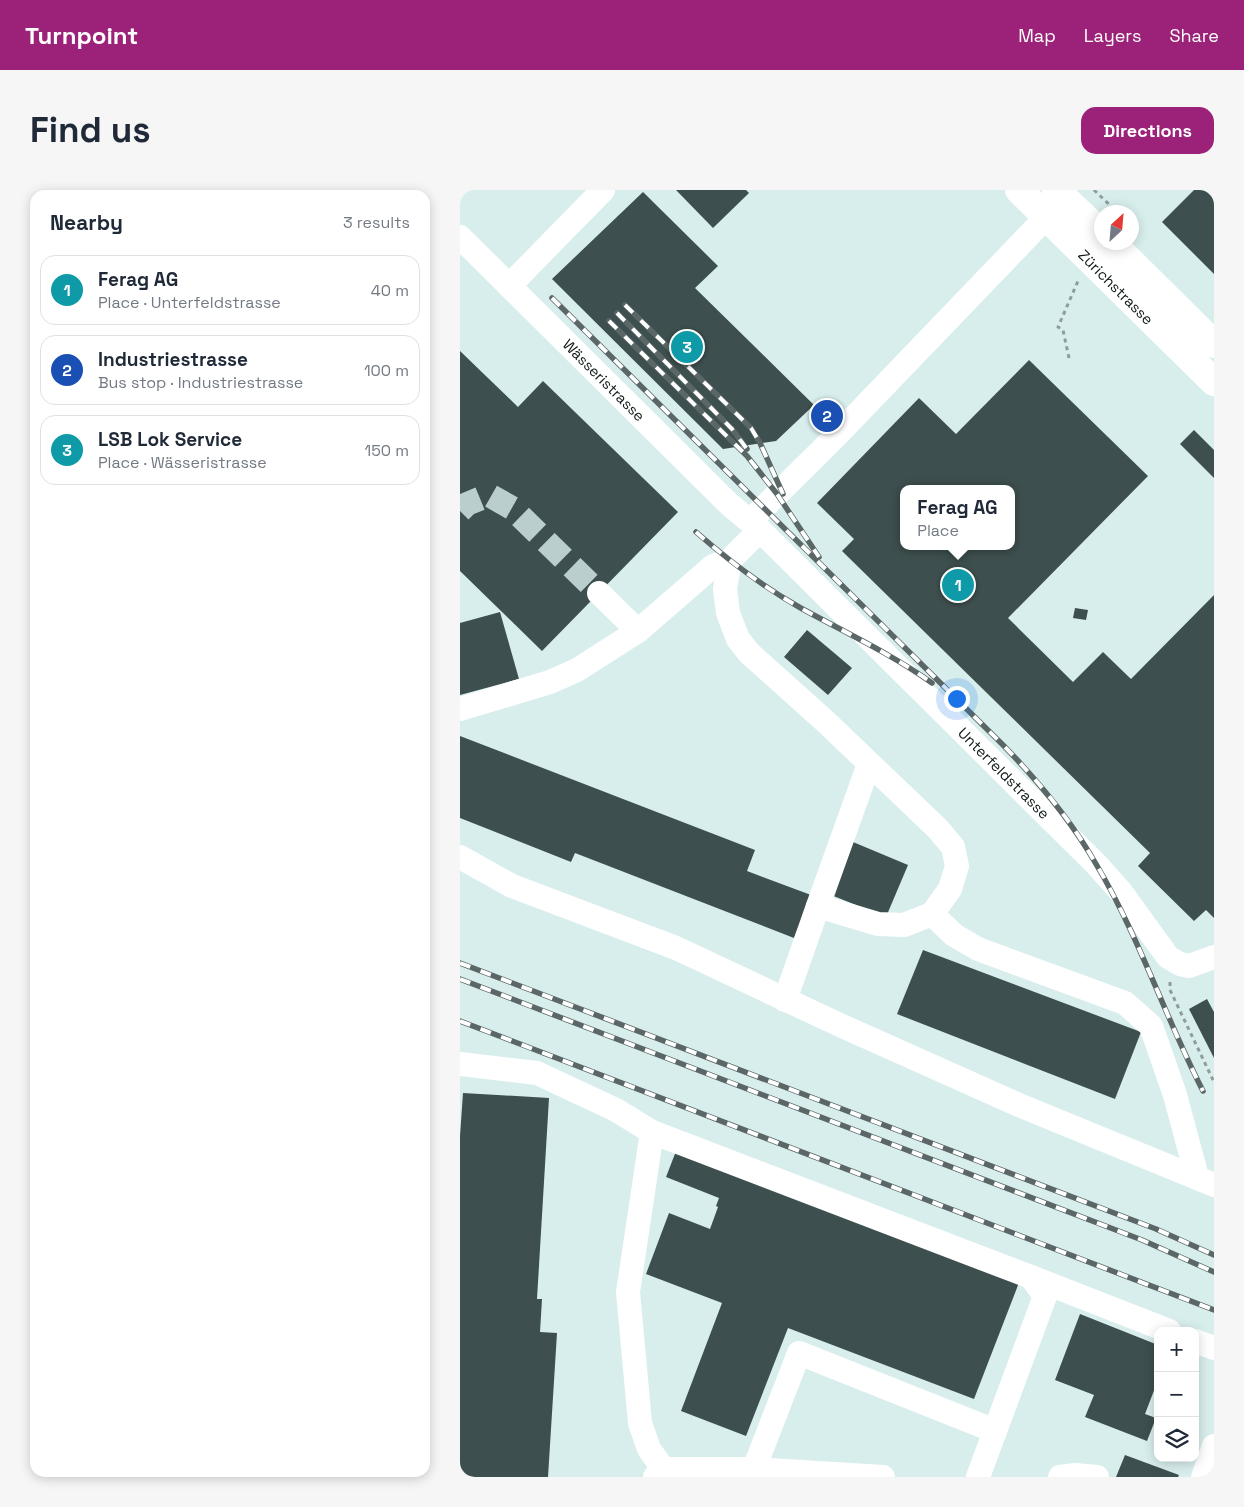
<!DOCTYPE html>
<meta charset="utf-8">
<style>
:root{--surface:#fff;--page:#f6f6f7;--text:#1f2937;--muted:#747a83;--line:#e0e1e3;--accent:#9c2179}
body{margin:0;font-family:"Space Grotesk",sans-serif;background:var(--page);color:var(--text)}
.controls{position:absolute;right:15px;bottom:15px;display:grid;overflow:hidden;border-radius:10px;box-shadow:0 2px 12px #0003}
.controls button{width:45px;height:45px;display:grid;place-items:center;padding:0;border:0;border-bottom:1px solid var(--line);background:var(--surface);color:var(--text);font:25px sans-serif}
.compass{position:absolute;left:634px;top:15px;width:45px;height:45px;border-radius:50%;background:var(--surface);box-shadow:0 2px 12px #0003;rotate:26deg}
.you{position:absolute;left:496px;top:508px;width:18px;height:18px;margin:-12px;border:4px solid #fff;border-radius:50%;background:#1a73e8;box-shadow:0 0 0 8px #1a73e833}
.badge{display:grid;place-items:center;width:32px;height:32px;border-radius:50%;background:var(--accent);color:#fff;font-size:16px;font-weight:700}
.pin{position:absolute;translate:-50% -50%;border:2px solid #fff;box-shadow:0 1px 5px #0006}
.popup{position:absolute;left:440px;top:295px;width:115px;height:65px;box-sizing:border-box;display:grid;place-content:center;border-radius:10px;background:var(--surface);filter:drop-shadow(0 1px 4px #0005);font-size:16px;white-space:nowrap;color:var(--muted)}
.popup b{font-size:19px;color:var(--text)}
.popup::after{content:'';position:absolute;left:50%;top:100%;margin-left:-10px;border:10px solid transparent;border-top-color:var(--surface)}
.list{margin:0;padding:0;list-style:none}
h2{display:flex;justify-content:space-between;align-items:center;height:65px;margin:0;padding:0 20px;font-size:21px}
h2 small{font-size:16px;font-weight:400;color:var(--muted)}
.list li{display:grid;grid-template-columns:32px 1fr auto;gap:15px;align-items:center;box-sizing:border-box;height:70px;margin:0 10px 10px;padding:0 10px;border:1px solid var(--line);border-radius:15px}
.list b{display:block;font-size:19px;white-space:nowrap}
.list p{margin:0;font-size:16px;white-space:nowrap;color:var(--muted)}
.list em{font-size:16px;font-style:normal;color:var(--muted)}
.icon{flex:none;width:28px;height:28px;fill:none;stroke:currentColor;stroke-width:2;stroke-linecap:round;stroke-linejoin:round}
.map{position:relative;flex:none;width:754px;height:1287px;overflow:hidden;border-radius:15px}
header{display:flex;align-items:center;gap:30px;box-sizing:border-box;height:70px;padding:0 25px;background:var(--accent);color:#fff}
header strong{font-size:24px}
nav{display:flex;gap:28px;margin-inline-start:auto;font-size:18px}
.intro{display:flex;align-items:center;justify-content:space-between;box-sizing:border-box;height:120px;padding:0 30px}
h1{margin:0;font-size:35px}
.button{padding:12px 22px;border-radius:15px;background:var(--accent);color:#fff;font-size:18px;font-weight:700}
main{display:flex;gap:30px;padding:0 30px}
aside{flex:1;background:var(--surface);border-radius:15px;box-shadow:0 2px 12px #0003}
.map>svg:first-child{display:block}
.building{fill:#3d4f4e;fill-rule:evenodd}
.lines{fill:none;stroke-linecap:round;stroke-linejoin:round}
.minor-tunnel{stroke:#bacecd;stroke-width:24;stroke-dasharray:24 12;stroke-linecap:butt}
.path{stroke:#8c9d9c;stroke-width:3;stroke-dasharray:4 4;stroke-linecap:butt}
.minor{stroke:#fff;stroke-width:24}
.major{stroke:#fff;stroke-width:28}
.rail-casing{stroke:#5a6766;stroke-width:5.5}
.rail{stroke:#fff;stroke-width:4;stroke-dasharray:11;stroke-linecap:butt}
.labels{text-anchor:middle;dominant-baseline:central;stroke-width:5;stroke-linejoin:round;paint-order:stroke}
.street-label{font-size:15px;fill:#0f1717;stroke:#fff}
</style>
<header>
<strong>Turnpoint</strong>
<nav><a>Map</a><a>Layers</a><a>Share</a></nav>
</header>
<div class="intro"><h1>Find us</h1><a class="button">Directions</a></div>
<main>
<aside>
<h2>Nearby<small>3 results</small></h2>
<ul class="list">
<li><span class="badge" style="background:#0f9aa8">1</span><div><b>Ferag AG</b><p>Place · Unterfeldstrasse</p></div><em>40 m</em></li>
<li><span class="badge" style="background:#1a4fb4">2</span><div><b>Industriestrasse</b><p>Bus stop · Industriestrasse</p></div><em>100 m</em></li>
<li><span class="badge" style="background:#0f9aa8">3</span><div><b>LSB Lok Service</b><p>Place · Wässeristrasse</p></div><em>150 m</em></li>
</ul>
</aside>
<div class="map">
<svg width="754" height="1287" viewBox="0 0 754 1287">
<rect width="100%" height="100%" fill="#d8eeed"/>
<g class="building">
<polygon points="216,0 286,0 289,3 253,38"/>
<polygon points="734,0 754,0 754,84 702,32"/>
<polygon points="183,2 258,76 235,98 354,215 316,251 263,259 92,89"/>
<polygon points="0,161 58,217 83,191 218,322 82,461 0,381"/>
<path d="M569,170L688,286L548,428L613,492L643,462L671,489L754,405V728L746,720L734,731L678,676L690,663L382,361L394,349L357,313L459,208L496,244ZM444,299H552V356H444Z"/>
<polygon points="734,240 754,260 754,288 720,254"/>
<polygon points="615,418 628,420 626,430 613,428"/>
<polygon points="40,422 59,489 0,505 0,433"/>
<polygon points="347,440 392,478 368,505 324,467"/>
<polygon points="0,546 295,660 287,681 351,705 334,748 115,663 111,672 0,628"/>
<polygon points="393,652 448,675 426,727 371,705"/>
<polygon points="463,760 681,842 655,909 437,824"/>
<polygon points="747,809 754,822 754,868 729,819"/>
<polygon points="3,903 89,908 77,1109 82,1109 80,1142 97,1143 88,1287 0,1287 0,946"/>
<polygon points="218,956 560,1090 514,1209 328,1138 286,1246 221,1221 262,1113 186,1084 209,1023 250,1039 258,1017 256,1016 259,1008 206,987"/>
<polygon points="620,1124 698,1155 698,1190 685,1224 696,1228 687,1251 625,1227 634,1205 595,1190"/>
<polygon points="665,1265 719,1285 718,1287 656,1287"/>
</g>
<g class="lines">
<polyline class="minor-tunnel" points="0,321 7,314 29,305 52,318 139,403"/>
<g class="path">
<polyline points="634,0 655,20"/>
<polyline points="609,168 603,140 598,137 618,91"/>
<polyline points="710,792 710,800 754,892"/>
</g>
<g class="minor">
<polyline points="0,47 269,314 300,340 637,675 661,702 708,767 720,774 729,776 754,767"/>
<polyline points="49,96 143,0"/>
<polyline points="290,331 376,246 599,14"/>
<polyline points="270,370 265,399 268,423 278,449 289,463 366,532 478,639 493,657 497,676 490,699 472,724 444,735 418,734 358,716 409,574"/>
<polyline points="139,403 178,441"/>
<polyline points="0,519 90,492 117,480 178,441 253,376 270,370 300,340"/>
<polyline points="0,667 52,696 216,758 382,836 559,915 754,995"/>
<polyline points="472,724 494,745 518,759 665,813 691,836 715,905 737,987"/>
<polyline points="325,810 358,716"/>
<polyline points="0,874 77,883 156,920 192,942 571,1087 585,1106 518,1287"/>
<polyline points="192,942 168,1102 180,1233 189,1259 209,1287"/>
<polyline points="571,1087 709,1141"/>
<polyline points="735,1151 754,1158"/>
<polyline points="294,1279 339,1163 535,1241"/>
<polyline points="195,1287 202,1279 294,1279 423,1287"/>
<polyline points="600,1287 615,1285 637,1287"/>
<polyline points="743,1287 754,1256"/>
</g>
<g class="major">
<polyline points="559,0 754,192"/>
<polyline points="596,0 642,44"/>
<polyline points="651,52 754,154"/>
</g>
<defs>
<g id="rail">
<path d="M92,108L543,555C579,592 611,630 636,674C679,746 705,827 743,901"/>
<polyline points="165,115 291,238 300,253 323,304"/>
<polyline points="157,123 272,239 287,259"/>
<polyline points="149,131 287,266 317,304 359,367"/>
<path d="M236,342C268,370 302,396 339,417C384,442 430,463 472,493"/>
<polyline points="0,773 696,1039 754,1065"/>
<polyline points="0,789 682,1050 754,1082"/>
<polyline points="0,831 754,1120"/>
</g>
</defs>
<use href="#rail" class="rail-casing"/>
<use href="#rail" class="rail"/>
</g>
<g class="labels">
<g class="street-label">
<text transform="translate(656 97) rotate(45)">Zürichstrasse</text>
<text transform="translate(144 190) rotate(45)">Wässeristrasse</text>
<text transform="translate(544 583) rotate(45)">Unterfeldstrasse</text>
</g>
</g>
</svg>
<div class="controls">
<button>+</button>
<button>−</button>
<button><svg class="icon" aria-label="layers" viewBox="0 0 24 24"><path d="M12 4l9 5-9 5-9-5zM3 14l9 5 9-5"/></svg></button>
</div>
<svg class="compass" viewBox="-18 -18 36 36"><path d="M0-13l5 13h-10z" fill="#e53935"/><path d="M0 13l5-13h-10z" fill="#747a83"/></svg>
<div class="you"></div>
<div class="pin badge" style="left:498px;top:395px;background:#0f9aa8">1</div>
<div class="popup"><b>Ferag AG</b>Place</div>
<div class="pin badge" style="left:367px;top:226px;background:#1a4fb4">2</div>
<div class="pin badge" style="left:227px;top:157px;background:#0f9aa8">3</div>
</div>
</main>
